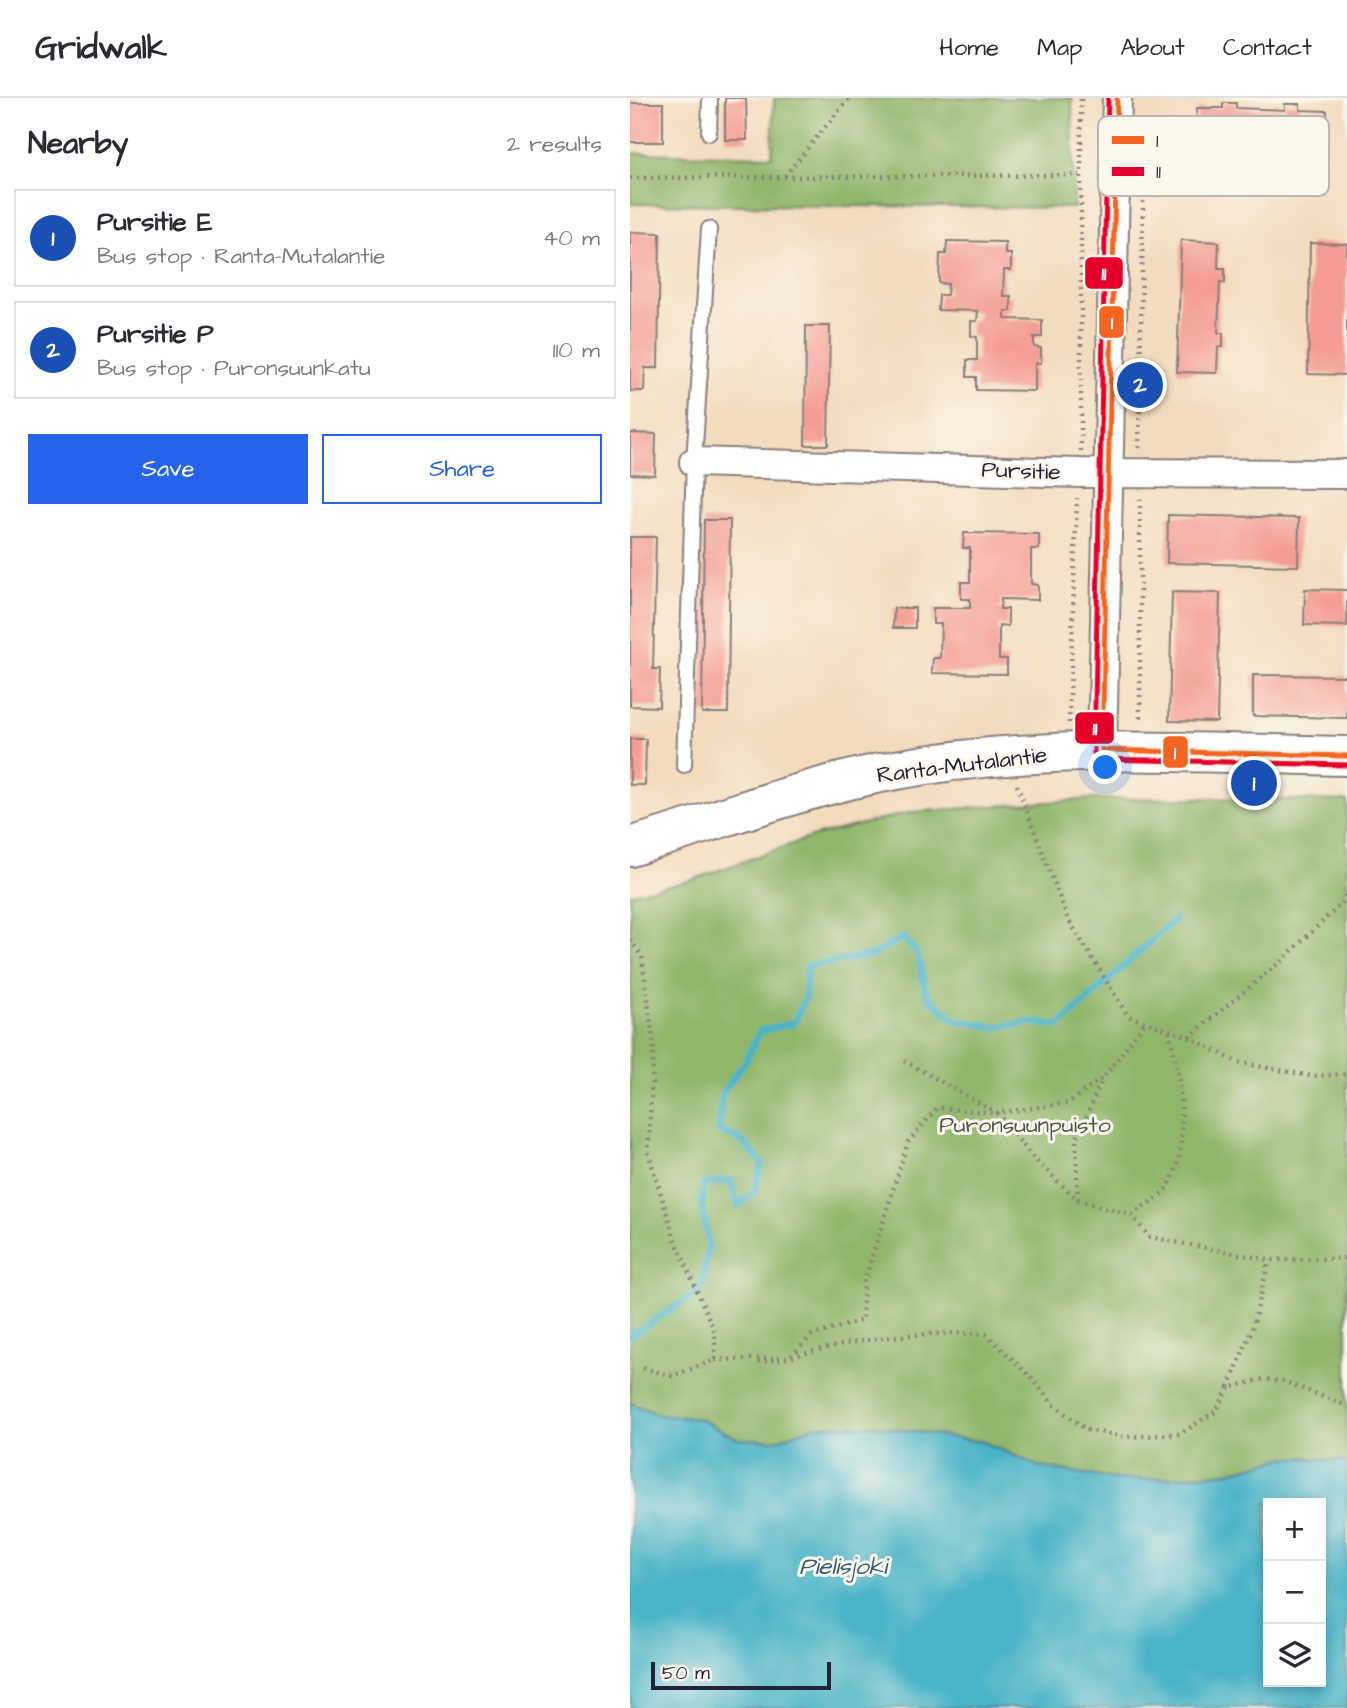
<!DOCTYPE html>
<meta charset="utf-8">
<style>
:root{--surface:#fff;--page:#f7f7f7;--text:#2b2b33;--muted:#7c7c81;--line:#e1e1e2;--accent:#2563eb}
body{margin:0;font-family:"Architects Daughter",sans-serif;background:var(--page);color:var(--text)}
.controls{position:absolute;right:21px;bottom:21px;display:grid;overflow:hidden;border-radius:0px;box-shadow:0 4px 10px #0003}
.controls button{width:63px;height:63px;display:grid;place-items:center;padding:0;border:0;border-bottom:2px solid var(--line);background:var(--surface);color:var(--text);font:35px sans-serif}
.scale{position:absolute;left:21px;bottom:18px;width:180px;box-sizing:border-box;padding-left:7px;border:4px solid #22223b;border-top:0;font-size:19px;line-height:24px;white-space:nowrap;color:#22223b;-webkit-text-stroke:5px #fbf7ec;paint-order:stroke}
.you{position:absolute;left:476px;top:670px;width:24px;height:24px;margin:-18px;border:5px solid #fff;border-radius:50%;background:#1a73e8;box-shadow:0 0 0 10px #1a73e833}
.badge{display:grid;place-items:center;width:46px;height:46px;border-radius:50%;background:var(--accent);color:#fff;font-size:23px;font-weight:700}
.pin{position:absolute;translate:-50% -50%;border:4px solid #fff;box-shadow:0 2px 7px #0006}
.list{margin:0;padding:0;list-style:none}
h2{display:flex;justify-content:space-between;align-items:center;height:91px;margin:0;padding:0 28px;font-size:30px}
h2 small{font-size:23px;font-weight:400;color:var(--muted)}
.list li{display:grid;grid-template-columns:46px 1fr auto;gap:21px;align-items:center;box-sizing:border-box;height:98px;margin:0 14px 14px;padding:0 14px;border:2px solid var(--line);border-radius:0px}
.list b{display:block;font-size:26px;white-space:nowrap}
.list p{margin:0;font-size:23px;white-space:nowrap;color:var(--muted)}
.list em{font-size:23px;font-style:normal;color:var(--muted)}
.actions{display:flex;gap:14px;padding:21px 28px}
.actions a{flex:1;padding:16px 0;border:2px solid var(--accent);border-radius:0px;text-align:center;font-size:24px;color:var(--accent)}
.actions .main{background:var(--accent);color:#fff}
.icon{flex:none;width:38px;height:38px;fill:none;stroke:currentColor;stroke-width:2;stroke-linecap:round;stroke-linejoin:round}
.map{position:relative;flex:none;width:717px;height:1610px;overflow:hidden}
header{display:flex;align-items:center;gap:42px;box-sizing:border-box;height:98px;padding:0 35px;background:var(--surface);border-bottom:2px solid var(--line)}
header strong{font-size:33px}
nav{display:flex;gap:38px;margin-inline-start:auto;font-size:24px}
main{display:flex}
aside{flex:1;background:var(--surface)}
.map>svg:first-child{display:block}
.forest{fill:#90b66b;stroke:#596c53;stroke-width:2}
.water{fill:#49b3c7;stroke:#366a81;stroke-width:2;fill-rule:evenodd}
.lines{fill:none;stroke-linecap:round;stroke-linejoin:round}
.stream{stroke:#49b3c7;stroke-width:7}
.building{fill:#f49c92}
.lane-casing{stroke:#8a7f7c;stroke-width:18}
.street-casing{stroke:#8a7f7c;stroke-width:32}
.secondary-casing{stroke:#8a7f7c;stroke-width:42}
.path{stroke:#8a7f7c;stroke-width:4.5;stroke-dasharray:2 5;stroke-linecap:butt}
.lane{stroke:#fff;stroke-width:14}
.street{stroke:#fff;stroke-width:28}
.secondary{stroke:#fff;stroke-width:38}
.bus-1-casing{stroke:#fbf7ec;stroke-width:10}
.bus-2-casing{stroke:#fbf7ec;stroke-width:10}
.bus-1{stroke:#f26522;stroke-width:5}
.bus-2{stroke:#e4002b;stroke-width:5}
.labels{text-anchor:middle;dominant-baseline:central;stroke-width:6;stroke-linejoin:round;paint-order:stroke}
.street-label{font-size:23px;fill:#22223b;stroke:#fbf7ec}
.park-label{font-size:23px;fill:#4e574e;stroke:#fbf7ec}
.water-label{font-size:24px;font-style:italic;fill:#325c73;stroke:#fbf7ec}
.key{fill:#fbf7ec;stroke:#bab7b7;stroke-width:2}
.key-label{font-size:19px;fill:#22223b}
.line-badge{stroke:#fbf7ec;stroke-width:2.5}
.badge-label{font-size:19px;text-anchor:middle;font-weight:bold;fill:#fff}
</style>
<header>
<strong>Gridwalk</strong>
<nav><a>Home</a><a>Map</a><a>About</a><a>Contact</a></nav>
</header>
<main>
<aside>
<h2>Nearby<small>2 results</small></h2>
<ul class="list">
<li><span class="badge" style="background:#1a4fb4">1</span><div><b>Pursitie E</b><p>Bus stop · Ranta-Mutalantie</p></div><em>40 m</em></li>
<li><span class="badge" style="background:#1a4fb4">2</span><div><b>Pursitie P</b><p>Bus stop · Puronsuunkatu</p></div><em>110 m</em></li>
</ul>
<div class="actions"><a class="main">Save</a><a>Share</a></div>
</aside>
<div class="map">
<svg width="717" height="1610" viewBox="0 0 717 1610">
<rect width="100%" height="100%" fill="#fbf7ec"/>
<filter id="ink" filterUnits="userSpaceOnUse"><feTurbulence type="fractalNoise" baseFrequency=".0143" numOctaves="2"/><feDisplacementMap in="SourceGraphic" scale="14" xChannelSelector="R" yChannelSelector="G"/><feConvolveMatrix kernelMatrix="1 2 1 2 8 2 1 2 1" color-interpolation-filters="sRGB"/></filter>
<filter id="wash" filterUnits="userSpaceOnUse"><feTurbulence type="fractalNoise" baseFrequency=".00686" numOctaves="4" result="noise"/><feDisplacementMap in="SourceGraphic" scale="28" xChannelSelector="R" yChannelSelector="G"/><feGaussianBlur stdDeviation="1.57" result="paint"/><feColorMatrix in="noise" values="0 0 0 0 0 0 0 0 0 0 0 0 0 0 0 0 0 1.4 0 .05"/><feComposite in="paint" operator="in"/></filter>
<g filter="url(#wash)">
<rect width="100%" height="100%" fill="#f3dcbe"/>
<g class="forest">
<polygon points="144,0 442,0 444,110 0,106 0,55 142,58"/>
<polygon points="568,700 717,703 717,1365 675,1359 599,1374 523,1381 486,1381 410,1369 353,1344 242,1327 184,1328 147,1342 108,1341 70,1321 30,1317 0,1305 0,796 59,783 184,738 282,714 462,701"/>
</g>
<path class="water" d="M0,1305L30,1317L70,1321L108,1341L147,1342L184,1328L242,1327L353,1344L410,1369L486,1381H523L599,1374L656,1359L713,1363L717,1365V1610H0ZM638,1405H691V1584H638Z"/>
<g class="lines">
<polyline class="stream" points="0,1238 71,1192 79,1146 72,1113 73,1086 101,1082 108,1108 125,1092 132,1065 112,1043 89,1033 92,995 116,962 130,933 164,925 175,900 177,868 243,857 273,839 287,855 297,898 325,922 364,929 403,924 429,928 545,821"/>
</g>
<g id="blocks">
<g class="building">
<polygon points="95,0 116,0 117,42 95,42"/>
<rect x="0" y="5" width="33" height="39"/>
<polygon points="593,5 606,5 606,10 655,12 655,6 670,6 670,12 697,13 696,51 566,48 567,10 593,10"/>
<polygon points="0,134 30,135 28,270 15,270 14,293 0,293"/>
<polygon points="551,142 589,144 588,170 595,170 595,185 590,184 588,235 593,235 593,249 588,249 587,275 547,274"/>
<polygon points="317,143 375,144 375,156 381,156 381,172 374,172 373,198 381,198 381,213 375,213 375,221 412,222 412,239 404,239 404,249 411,250 411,265 405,265 405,293 346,292 346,279 337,279 337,262 347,262 347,239 341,238 341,223 347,223 348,213 308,212 309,197 317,197 318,186 309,185 310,156 316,156"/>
<polygon points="680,145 717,146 717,277 678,276"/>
<polygon points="176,228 200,228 198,347 175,347"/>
<polygon points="0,335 26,336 25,377 0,376"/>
<polygon points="538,417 669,420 668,468 537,465"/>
<polygon points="74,422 100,422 98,615 72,615"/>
<polygon points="334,435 409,436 409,451 401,451 401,486 408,487 408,502 371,501 370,511 378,511 378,528 369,527 369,561 377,561 377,576 302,575 303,560 310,560 311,526 303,526 303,510 340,510 340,501 331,501 331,484 340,484 340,450 333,450"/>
<polygon points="0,439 26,439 23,571 30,571 29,609 0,608"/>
<polygon points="675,491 717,492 717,528 674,527"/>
<polygon points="542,494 590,495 587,624 539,623"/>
<polygon points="264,510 285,510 285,530 263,530"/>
<polygon points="623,577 717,578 717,620 623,618"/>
<polygon points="0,641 16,641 15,687 0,687"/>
</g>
</g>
</g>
<g filter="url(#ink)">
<use href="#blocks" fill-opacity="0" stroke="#8a7f7c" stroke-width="2"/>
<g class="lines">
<defs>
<g id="lane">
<polyline points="79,35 80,0"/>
<polyline points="54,667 64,364 79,131"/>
</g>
<g id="street">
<polyline points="64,364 451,375 717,376"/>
<polyline points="472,652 487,0"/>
</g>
<path id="secondary" d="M0,749C88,723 175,688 266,672C414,644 567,655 717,658"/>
</defs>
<use href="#lane" class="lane-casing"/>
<use href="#street" class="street-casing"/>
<use href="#secondary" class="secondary-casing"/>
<g class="path">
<polyline points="155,78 219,0"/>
<polyline points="0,80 449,77"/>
<polyline points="509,350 514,47"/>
<polyline points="451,353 451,0"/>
<polyline points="510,401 510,623"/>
<polyline points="439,625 447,400"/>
<polyline points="387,687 438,821 498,918 559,939 607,964 681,978 717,976"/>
<polyline points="0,842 12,858 24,949 18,1054 44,1139 85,1235 85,1262 42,1278 9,1269"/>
<polyline points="559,939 650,864 712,805 717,795"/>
<polyline points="274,963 367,1015 438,1005 474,979 515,924"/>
<polyline points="448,1101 446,1042 472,982"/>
<path d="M502,1117C512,1109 533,1098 539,1087C562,1047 549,974 539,933"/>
<path d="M162,1259C227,1240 289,1233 356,1236L399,1277L423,1306L457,1332L495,1339L550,1336L586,1313L599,1290L633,1281L653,1283L717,1308"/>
<polyline points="85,1262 159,1260 181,1238 232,1222 234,1184 278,1044 307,1010 367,1015 405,1062 448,1102 502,1117 519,1139 639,1162 717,1160"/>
<polyline points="128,1264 150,1262"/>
<polyline points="599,1289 623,1228 639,1162"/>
</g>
<use href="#lane" class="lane"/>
<use href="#street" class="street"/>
<use href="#secondary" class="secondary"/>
<defs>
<polyline id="bus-1" points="487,0 472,652 717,658"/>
<polyline id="bus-2" points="478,0 464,655 472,661 717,667"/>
</defs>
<use href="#bus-1" class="bus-1-casing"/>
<use href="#bus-2" class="bus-2-casing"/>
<use href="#bus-1" class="bus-1"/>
<use href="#bus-2" class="bus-2"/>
</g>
</g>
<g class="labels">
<g class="street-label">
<text transform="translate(391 373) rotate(2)">Pursitie</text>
<text transform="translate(332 667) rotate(-7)">Ranta-Mutalantie</text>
</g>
<g class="park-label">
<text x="395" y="1027">Puronsuunpuisto</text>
</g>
<g class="water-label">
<text x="213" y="1469">Pielisjoki</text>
</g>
</g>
<rect x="468" y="18" width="231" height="80" rx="10" class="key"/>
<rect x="482" y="38" width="32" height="8" fill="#f26522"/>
<rect x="482" y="69" width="32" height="9" fill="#e4002b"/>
<g class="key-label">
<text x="526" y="49">1</text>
<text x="526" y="80">11</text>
</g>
<g class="line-badge">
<rect x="454" y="158" width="40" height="34" rx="7" fill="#e4002b"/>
<rect x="468" y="207" width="27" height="34" rx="7" fill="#f26522"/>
<rect x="444" y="613" width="41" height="34" rx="7" fill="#e4002b"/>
<rect x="532" y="637" width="27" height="34" rx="7" fill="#f26522"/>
</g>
<g class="badge-label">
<text x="474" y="182">11</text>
<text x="482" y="231">1</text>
<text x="465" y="637">11</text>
<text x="545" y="661">1</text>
</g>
</svg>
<div class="controls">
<button>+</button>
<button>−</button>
<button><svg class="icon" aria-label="layers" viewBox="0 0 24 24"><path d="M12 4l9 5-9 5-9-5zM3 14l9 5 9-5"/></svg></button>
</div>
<div class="scale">50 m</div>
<div class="you"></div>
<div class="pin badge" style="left:624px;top:685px;background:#1a4fb4">1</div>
<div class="pin badge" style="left:510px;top:287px;background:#1a4fb4">2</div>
</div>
</main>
